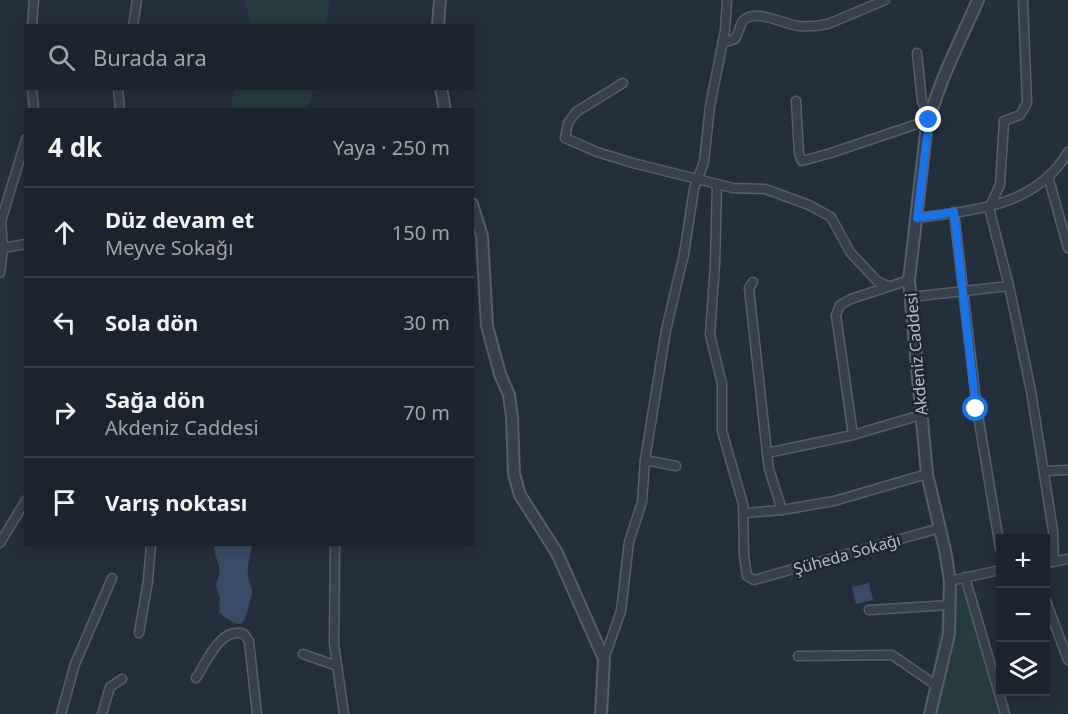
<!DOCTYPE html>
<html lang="tr">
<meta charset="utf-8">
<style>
:root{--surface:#1b232e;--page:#282f3a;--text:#f1f3f6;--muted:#a0a4aa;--line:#39404a}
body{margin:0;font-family:"Noto Sans",sans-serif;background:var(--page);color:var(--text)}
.controls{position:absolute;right:18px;bottom:18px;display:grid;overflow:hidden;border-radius:0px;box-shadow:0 3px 15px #0003}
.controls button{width:54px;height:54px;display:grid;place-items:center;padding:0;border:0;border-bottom:2px solid var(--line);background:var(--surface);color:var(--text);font:30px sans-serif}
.stop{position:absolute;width:18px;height:18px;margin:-14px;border:4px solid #1a73e8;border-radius:50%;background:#fff}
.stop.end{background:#1a73e8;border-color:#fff;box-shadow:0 2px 6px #0008}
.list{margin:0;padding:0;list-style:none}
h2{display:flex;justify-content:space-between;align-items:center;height:78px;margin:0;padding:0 24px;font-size:26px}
h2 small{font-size:20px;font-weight:400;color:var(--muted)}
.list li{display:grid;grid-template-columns:39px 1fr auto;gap:18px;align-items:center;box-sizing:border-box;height:90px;padding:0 24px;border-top:2px solid var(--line)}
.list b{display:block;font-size:22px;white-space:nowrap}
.list p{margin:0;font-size:20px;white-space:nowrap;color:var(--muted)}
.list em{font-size:20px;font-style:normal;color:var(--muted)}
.icon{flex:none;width:33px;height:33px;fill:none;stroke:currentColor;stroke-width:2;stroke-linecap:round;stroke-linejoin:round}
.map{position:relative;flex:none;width:1068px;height:714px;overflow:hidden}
.search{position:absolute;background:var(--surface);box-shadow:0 3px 15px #0003;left:24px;top:24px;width:450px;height:66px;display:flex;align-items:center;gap:15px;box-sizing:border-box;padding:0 21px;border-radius:0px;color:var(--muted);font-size:22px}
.panel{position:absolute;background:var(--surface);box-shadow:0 3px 15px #0003;left:24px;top:108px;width:450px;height:438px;border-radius:0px}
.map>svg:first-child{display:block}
.green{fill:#263c3f}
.water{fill:#394c67}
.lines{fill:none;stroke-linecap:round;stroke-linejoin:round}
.minor-casing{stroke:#565f6c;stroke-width:11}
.tertiary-casing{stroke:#565f6c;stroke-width:14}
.minor{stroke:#38414e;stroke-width:8}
.tertiary{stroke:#38414e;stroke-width:10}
.route{stroke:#1a73e8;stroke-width:8}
.labels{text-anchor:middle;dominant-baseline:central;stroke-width:5;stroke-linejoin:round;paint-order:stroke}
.street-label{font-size:16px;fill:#b4bcc9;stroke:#1d2633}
</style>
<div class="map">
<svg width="1068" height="714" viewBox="0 0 1068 714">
<rect width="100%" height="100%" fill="#242f3e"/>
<g class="green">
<polygon points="245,0 330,0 326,25 251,26"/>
<polygon points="235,88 314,88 314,89 310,101 303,109 230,109"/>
<polygon points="964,580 1006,714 925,714 945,596"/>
</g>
<g class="water">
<path d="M214,545H252C250,555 247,566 248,577C248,582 252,586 252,591C252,595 250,600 249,605C243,630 238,628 219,612L220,600L216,584C225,566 214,561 214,545Z"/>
<polygon points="869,583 873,600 856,604 852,587"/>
</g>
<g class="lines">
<defs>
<g id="minor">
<polyline points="32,26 34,0"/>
<polyline points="133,26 137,0"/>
<path d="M723,40L729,41L735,39C739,33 739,26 743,21C754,7 785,25 799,26C809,27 818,26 828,24L885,0"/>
<polyline points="623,83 576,112 568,123 565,138 597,152 633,163 733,188 765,189 809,205 831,217 850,252 877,281 888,286"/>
<polyline points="32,88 34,110"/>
<polyline points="118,88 120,110"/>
<polyline points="796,101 799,154 802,161 831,153 929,120 922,101 917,53"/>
<polyline points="1048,176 1068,248"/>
<polyline points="717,184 715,264 710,335 722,384 722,431 743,504 744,556 747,576 754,580 940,528"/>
<polyline points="954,212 977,409 1000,548"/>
<path d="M917,218C973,210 1036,207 1068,152"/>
<polyline points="3,248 26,244"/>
<polyline points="0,273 3,248 1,221 26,139"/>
<polyline points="753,282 749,288 767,453 769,469 782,510 834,501 927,474"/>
<polyline points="1009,286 989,208 1000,185 1004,121 1020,115 1027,103 1023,0"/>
<polyline points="911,297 1009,286 1031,391 1053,531 1054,562"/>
<polyline points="853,435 836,315 840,305 851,299 909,280"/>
<polyline points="767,453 853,435 921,415"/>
<polyline points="645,460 676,466"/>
<polyline points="1044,471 1068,470"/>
<polyline points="745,513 782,510"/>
<polyline points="0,543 26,500"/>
<polyline points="335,544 334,644 344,714"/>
<polyline points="1046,563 1068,559"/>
<polyline points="965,577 1005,714"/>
<polyline points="950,581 1000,570"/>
<polyline points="1046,601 1068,660"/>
<polyline points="869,610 950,605"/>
<polyline points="139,633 148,581 151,544"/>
<polyline points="303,654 337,666"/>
<polyline points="798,656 892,655 937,686"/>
<polyline points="604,659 621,611 629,542 642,502 645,460 666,330 684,254 694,189 704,162 710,106 725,31 727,0"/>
<path d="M196,678C207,662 220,626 244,634L249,641L257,714"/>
<polyline points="61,714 75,664 112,578"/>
<polyline points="102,714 110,687 122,679"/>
</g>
<g id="tertiary">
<polyline points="438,26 440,0"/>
<polyline points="441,88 445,110"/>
<polyline points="472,204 482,236 487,326 500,374 509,395 512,417 514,474 520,495 557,553 604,659 601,714"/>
<path d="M930,714L949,634L950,581L945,550L927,474L909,280L926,133C936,86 959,44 978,0"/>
</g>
</defs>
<use href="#minor" class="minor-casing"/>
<use href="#tertiary" class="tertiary-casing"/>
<use href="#minor" class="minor"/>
<use href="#tertiary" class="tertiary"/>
</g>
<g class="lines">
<polyline class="route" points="929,120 917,218 954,212 976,409"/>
</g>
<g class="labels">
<g class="street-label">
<text transform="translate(916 354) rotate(-95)">Akdeniz Caddesi</text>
<text transform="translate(847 554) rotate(-16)">Şüheda Sokağı</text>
</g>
</g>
</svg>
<div class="controls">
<button>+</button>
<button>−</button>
<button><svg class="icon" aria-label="layers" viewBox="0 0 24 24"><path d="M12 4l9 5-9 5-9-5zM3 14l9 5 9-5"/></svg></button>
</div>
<div class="stop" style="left:976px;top:409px"></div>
<div class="stop end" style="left:929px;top:120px"></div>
<div class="search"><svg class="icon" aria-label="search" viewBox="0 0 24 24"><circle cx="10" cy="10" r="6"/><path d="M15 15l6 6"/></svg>Burada ara</div>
<section class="panel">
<h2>4 dk<small>Yaya · 250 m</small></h2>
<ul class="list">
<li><svg class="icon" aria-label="ahead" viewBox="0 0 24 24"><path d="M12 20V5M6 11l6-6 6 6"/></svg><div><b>Düz devam et</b><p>Meyve Sokağı</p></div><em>150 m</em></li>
<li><svg class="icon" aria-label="left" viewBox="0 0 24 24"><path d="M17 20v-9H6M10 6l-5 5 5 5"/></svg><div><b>Sola dön</b></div><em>30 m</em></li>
<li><svg class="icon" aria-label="right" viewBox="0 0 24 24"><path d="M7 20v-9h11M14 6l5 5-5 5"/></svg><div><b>Sağa dön</b><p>Akdeniz Caddesi</p></div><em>70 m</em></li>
<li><svg class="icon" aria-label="arrive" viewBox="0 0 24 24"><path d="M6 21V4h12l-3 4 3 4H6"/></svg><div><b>Varış noktası</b></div></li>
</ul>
</section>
</div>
